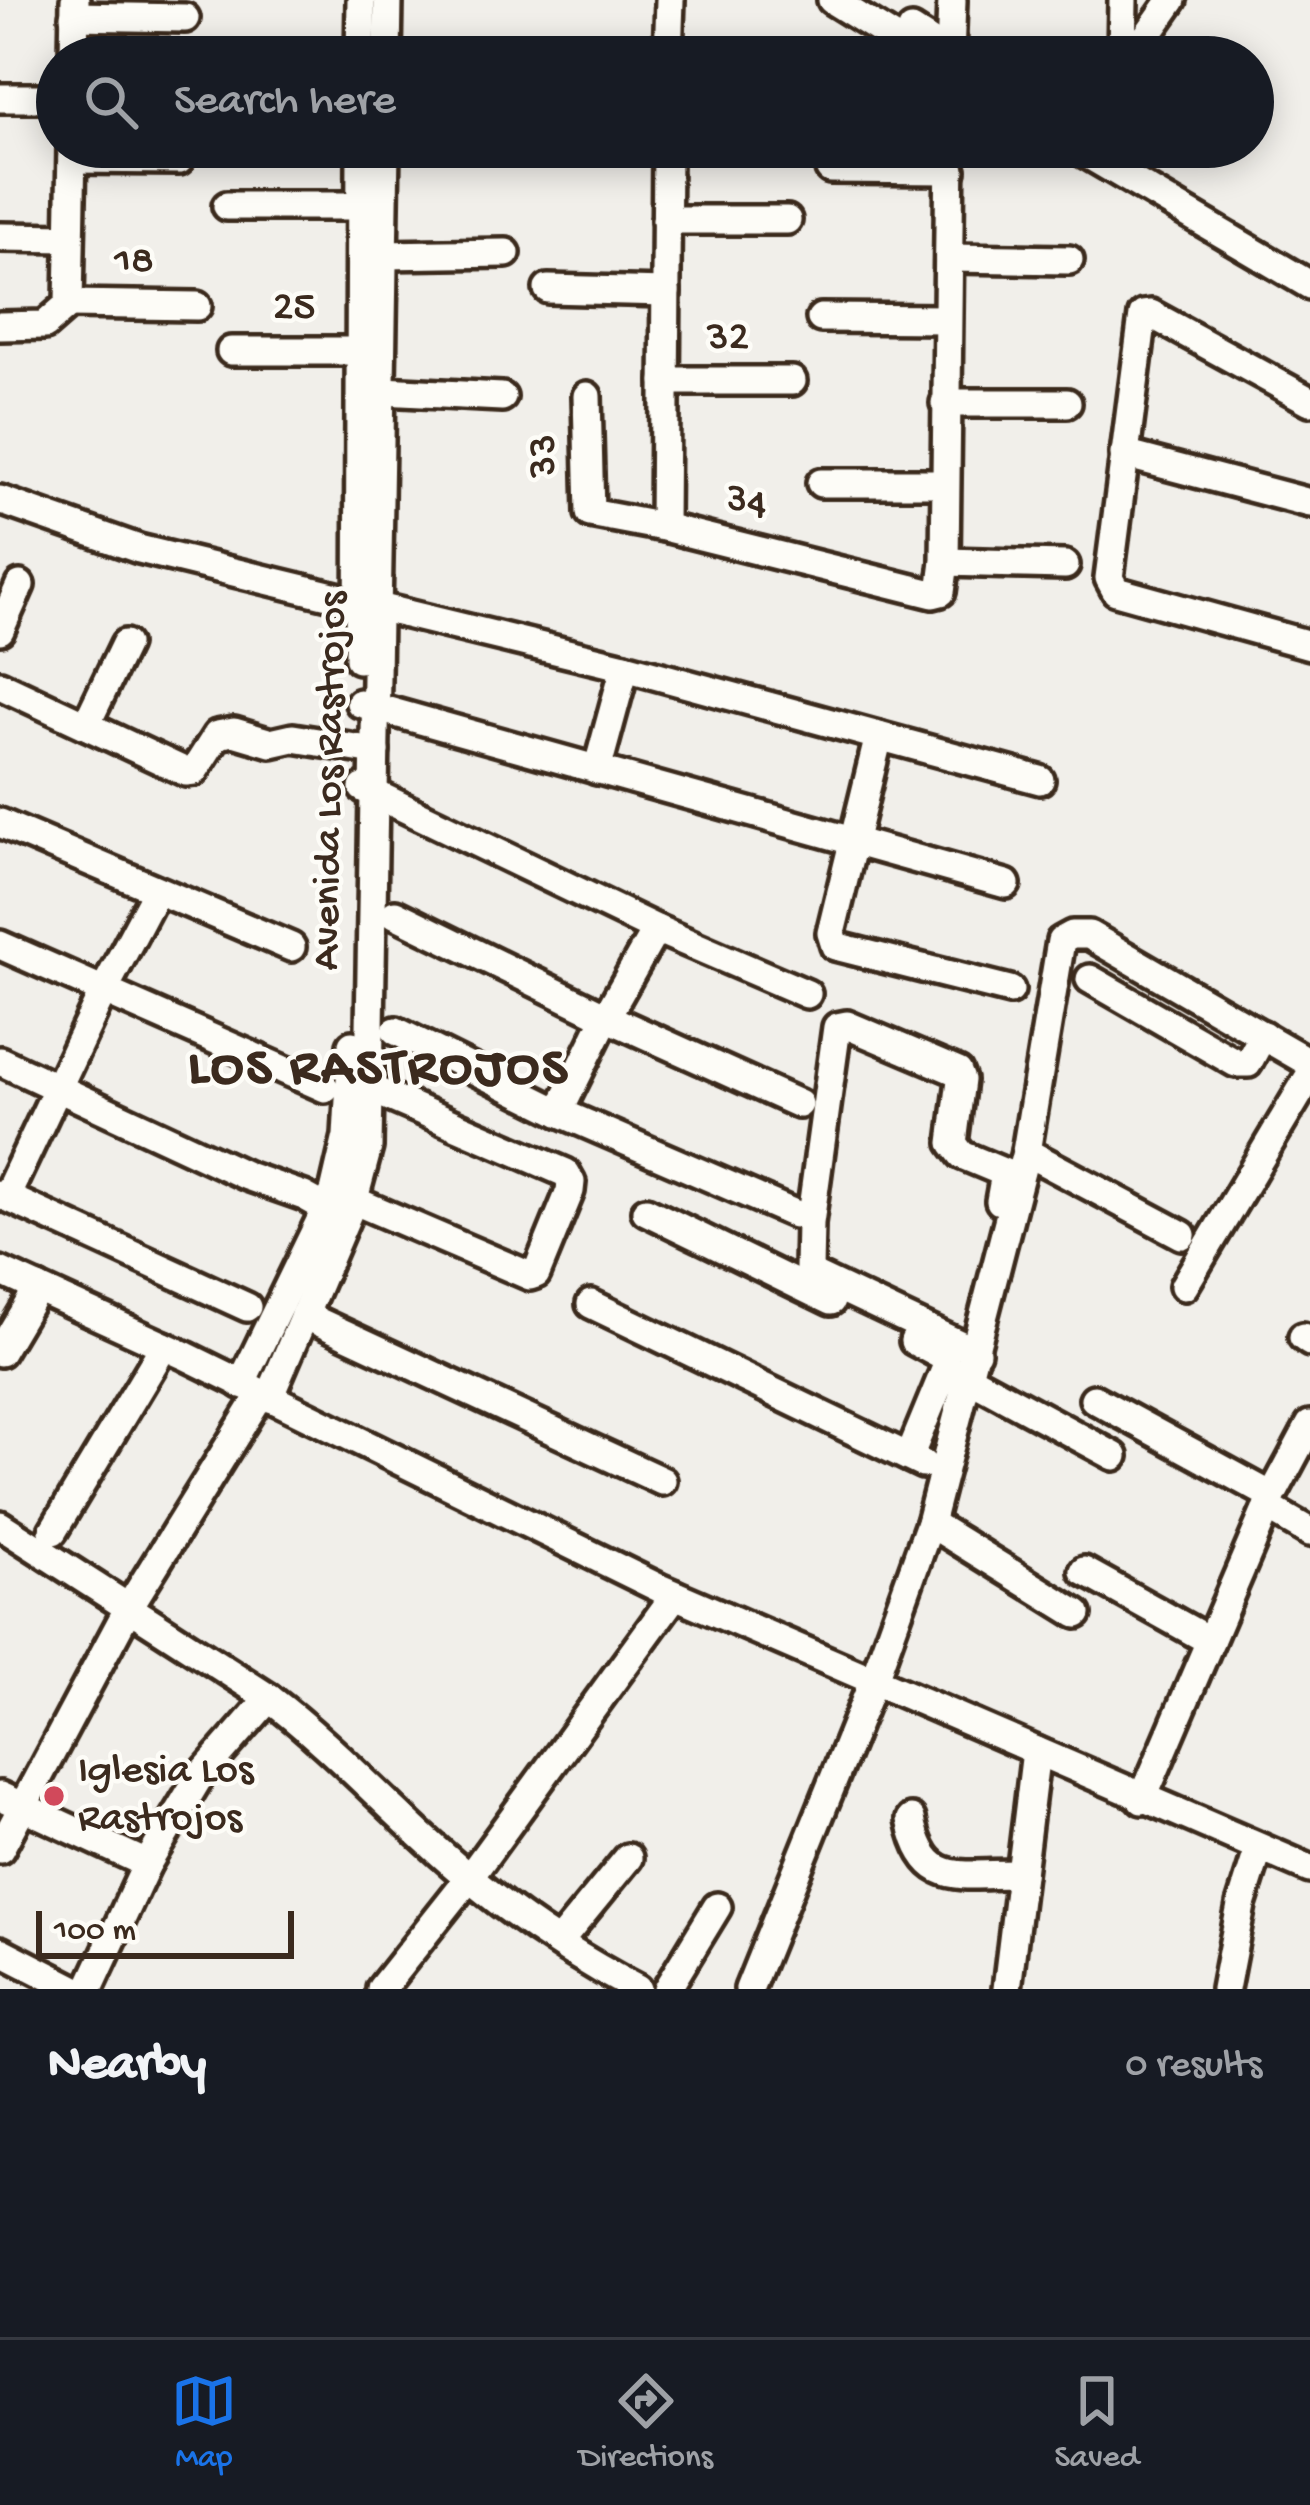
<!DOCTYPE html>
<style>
:root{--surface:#171b24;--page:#20242c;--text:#f1f3f6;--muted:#9ea1a6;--line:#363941;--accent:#1a73e8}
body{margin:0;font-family:"Gochi Hand",sans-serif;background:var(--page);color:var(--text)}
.scale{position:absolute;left:36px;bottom:30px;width:258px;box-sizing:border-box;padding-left:12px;border:6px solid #3b2a1e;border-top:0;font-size:33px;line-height:42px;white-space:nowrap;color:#3b2a1e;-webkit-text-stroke:9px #fdfcf7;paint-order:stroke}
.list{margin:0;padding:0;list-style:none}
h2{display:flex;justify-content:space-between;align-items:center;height:156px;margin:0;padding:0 48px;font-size:51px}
h2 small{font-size:39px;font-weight:400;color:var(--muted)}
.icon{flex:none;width:66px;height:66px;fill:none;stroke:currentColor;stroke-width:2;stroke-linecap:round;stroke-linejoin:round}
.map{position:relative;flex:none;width:1310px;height:1989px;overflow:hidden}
.search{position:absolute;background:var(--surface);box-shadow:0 6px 30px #0003;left:36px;right:36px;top:36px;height:132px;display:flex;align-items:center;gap:30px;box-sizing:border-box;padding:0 42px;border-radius:66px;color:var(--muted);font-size:45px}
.sheet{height:348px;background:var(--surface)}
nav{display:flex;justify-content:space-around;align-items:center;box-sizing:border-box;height:168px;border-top:3px solid var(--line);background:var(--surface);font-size:33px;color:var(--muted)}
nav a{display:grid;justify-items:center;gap:6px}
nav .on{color:var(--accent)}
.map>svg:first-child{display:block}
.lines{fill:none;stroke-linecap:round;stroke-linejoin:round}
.minor-casing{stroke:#3b2a1e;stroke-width:36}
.minor{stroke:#fdfcf7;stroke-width:27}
.poi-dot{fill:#d1495b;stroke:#fdfcf7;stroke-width:4.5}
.labels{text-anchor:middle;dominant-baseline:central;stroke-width:9;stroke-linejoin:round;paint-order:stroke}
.street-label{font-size:42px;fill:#3b2a1e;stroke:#fdfcf7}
.poi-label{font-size:42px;fill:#3b2a1e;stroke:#fdfcf7;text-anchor:start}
.district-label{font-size:54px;font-weight:bold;letter-spacing:3px;fill:#3b2a1e;stroke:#fdfcf7}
</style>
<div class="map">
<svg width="1310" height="1989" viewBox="0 0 1310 1989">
<rect width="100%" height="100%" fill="#f1efea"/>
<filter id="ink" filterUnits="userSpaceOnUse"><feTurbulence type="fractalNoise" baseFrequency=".00833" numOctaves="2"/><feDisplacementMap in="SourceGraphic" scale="24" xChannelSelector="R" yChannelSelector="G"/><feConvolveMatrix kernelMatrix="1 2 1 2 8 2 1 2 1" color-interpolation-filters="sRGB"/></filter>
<g filter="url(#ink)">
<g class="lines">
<defs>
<g id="minor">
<polyline points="832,0 924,57"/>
<polyline points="74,16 185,18"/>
<polyline points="912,30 954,57"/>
<polyline points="74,57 75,0"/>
<polyline points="360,57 361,0"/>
<polyline points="387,57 388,0"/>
<polyline points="668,57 670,0"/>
<polyline points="950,57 952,0"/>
<polyline points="1122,57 1123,0"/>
<polyline points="1132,57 1172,0"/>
<polyline points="0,98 57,98"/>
<polyline points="1075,147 1310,285"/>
<polyline points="72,159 179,160"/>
<polyline points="830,169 951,170"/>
<polyline points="227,206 361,206"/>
<polyline points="666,220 787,220"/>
<polyline points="0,237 70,238"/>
<polyline points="383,255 506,253"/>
<polyline points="949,258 1069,260"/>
<polyline points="548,289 666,292"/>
<polyline points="69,304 197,306"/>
<polyline points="821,318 947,319"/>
<polyline points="0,326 45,325 69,304 72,147"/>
<polyline points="231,351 358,351"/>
<polyline points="665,381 792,381"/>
<polyline points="382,391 502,397"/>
<polyline points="587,396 590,513 664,527 933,594 941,592 945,562 950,147"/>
<polyline points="1310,401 1151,314 1143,315 1109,578 1116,591 1310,645"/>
<polyline points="945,403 1067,403"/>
<polyline points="1124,454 1310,503"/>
<polyline points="821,483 944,483"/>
<polyline points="0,500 139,549 625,667 1040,780"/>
<polyline points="664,527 667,147"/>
<polyline points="945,562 1065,565"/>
<polyline points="0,630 20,585"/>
<polyline points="359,659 361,147"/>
<polyline points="0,685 186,772 194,771 217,735 234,732 271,743 293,738 375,751"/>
<polyline points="360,703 1006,884"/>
<polyline points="86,725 125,644"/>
<polyline points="879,736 831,933 835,946 1010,990"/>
<polyline points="597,770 625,667"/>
<polyline points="363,788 656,929 807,994"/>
<polyline points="0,823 291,947"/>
<polyline points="395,914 606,1017 799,1104"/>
<polyline points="0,945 325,1088"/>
<polyline points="1090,979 1236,1063 1248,1063 1263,1035"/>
<polyline points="396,1031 559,1112 795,1214"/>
<polyline points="0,1061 247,1176 304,1196 342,1217"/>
<polyline points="559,1112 606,1017 656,929"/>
<polyline points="1026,1152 1182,1235"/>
<polyline points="0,1194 247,1307"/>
<polyline points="341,1195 530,1276 536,1274 570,1191 571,1182 566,1173 369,1088"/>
<polyline points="6,1197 103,992 156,892"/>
<polyline points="646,1211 831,1301"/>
<polyline points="0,1271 186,1356 659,1588 1310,1869"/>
<polyline points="1184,1286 1310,1075"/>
<polyline points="591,1304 923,1464"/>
<polyline points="304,1315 662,1481"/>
<polyline points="1303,1337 1310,1342"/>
<polyline points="0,1352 38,1288"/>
<polyline points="976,1352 815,1276 809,1269 810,1223 837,1027 847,1025 958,1072 961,1080 953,1143 962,1155 1005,1173 1000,1201"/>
<polyline points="968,1377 1114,1456"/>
<polyline points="241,1384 334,1192 347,1136 352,1045"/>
<polyline points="269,1398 354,1199 368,1147 385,147"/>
<polyline points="1094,1399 1272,1496"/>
<polyline points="909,1457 947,1365 942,1356 914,1341"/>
<polyline points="1267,1507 1310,1532"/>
<polyline points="930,1523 1077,1614"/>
<path d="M0,1525L269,1698C340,1752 399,1820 468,1877C519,1919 579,1959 637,1989"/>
<polyline points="53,1531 164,1346"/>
<polyline points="1084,1571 1210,1641"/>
<polyline points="0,1796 147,1864"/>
<polyline points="1142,1800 1272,1496 1310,1425"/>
<path d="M911,1819C925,1890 962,1873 1021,1874"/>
<polyline points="0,1849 129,1607 261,1394"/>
<polyline points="560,1941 628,1858"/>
<polyline points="0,1951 74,1989"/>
<polyline points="89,1989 147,1864 198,1779 269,1698"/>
<polyline points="381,1989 469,1878 675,1595"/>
<polyline points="667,1989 717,1907"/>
<polyline points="749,1989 873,1682 930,1523 1026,1152 1061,941 1072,935 1089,935 1310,1063"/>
<polyline points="1007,1989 1036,1751"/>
<polyline points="1225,1989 1241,1905 1259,1848"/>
</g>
</defs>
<use href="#minor" class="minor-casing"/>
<use href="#minor" class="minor"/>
</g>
</g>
<circle class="poi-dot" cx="54" cy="1796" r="12"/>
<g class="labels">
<g class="street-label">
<text transform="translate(134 263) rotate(1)">18</text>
<text x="294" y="309">25</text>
<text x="728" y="339">32</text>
<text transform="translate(545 456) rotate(-90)">33</text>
<text transform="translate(746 504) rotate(14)">34</text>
<text transform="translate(332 781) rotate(-89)">Avenida Los Rastrojos</text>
</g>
<g class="poi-label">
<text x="78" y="1772">Iglesia Los<tspan x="78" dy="48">Rastrojos</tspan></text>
</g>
<g class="district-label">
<text x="379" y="1071">LOS RASTROJOS</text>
</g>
</g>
</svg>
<div class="scale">100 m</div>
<div class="search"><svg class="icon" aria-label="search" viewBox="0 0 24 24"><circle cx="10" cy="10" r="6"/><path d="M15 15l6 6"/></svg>Search here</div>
</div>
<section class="sheet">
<h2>Nearby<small>0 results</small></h2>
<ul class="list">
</ul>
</section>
<nav>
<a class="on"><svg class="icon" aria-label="map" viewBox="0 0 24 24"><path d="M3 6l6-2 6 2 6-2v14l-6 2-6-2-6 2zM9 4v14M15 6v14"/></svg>Map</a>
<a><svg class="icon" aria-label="directions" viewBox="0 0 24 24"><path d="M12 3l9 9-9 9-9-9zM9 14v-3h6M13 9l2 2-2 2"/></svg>Directions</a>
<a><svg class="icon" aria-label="saved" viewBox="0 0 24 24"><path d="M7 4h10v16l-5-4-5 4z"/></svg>Saved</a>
</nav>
